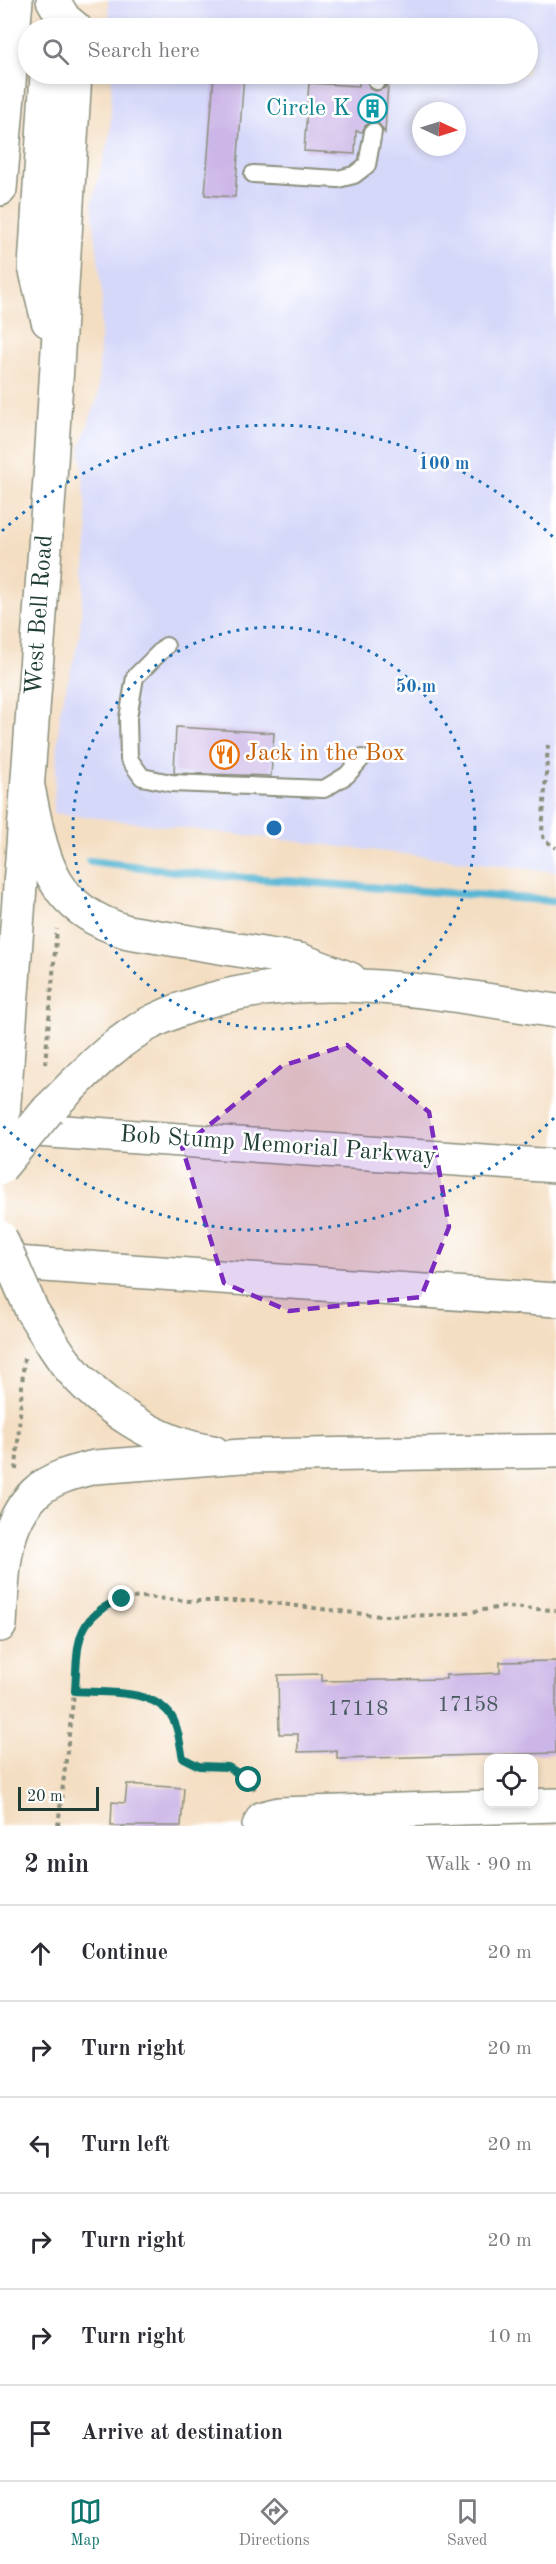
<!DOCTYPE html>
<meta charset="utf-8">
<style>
:root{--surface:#fff;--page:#f2f2f3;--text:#2b2b33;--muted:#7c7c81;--line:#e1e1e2;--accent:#0f766e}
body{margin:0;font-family:"Old Standard TT",serif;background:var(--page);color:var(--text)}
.controls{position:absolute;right:18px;bottom:18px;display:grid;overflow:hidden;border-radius:12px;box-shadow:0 3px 9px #0003}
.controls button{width:54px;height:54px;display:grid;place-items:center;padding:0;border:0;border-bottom:2px solid var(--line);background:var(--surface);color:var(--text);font:30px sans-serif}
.compass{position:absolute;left:412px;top:102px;width:54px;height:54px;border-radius:50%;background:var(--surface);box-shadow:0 3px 9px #0003;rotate:94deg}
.scale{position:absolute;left:18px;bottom:15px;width:81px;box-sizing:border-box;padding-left:6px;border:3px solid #1f3d34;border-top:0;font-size:16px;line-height:21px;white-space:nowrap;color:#1f3d34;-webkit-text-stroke:4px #fff;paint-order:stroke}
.stop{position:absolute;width:18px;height:18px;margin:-14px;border:4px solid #0f766e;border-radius:50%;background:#fff}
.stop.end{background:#0f766e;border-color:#fff;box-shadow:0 2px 6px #0008}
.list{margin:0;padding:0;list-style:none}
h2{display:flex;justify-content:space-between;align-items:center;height:78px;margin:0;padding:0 24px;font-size:26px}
h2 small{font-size:20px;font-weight:400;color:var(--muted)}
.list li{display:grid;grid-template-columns:39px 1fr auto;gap:18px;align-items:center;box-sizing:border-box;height:96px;padding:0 24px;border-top:2px solid var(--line)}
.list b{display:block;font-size:22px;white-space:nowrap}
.list em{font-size:20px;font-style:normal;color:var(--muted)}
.icon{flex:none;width:33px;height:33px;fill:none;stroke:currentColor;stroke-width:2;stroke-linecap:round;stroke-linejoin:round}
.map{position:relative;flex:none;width:556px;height:1826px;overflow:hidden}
.search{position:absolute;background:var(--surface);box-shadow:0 3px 9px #0003;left:18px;right:18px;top:18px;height:66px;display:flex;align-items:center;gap:15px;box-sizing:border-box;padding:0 21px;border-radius:33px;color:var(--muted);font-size:22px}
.sheet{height:654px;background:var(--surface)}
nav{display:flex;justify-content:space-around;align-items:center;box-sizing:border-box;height:84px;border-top:2px solid var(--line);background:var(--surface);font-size:16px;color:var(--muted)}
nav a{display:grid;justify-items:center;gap:3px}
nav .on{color:var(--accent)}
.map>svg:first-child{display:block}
.built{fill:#d5d8f9;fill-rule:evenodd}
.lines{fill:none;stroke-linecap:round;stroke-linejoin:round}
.stream{stroke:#56b6d4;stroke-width:8}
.building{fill:#ccb6e7}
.lane-casing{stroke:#8a8e7b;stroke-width:20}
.street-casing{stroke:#8a8e7b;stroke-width:36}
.primary-casing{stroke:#8a8e7b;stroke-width:36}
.highway-casing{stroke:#8a8e7b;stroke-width:36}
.path{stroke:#8a8e7b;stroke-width:4;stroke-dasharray:4.5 4.5;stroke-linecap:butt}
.lane{stroke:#fff;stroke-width:16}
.street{stroke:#fff;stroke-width:33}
.primary{stroke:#fff;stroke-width:33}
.highway{stroke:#fff;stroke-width:33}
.primary-bridge-casing{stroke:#8a8e7b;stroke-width:36;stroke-linecap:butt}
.highway-bridge-casing{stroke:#8a8e7b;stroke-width:36;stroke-linecap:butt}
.primary-bridge{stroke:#fff;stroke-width:33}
.highway-bridge{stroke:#fff;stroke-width:33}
.route{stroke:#0f766e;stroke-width:8}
.marked{fill:#7b2cbf;fill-opacity:0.2;stroke:#7b2cbf;stroke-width:4.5;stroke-dasharray:12 8;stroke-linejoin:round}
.ring{fill:none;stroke:#1f6fb2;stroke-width:3;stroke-dasharray:3 6}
.labels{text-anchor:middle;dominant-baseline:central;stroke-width:5;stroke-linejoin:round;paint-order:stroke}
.number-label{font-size:21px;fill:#4a5b61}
.culture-label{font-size:24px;fill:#0d838f;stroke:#fff;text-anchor:end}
.street-label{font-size:24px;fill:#1f3d34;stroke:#fff}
.food-label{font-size:24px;fill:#c56008;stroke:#fff;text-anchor:start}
.centre{fill:#1f6fb2;stroke:#fff;stroke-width:3}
.ring-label{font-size:18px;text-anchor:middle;font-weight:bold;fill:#1f6fb2;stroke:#fff;stroke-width:5;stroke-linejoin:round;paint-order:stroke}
</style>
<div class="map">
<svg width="556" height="1826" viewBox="0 0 556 1826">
<rect width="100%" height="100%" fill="#fff"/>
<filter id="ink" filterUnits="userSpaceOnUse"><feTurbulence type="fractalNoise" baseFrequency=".0167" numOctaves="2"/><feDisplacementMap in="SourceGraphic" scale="12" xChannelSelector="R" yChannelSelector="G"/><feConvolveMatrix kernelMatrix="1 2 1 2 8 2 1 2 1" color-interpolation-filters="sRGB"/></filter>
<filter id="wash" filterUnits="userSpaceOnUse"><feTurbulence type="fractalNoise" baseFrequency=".008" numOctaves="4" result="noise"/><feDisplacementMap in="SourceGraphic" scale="24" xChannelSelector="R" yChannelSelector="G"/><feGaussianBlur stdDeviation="1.35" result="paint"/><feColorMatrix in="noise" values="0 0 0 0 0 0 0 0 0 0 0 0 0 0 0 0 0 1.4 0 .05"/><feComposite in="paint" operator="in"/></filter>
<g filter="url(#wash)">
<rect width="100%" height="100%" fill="#f4dec2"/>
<path class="built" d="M108,0H556V872L53,813L60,711L79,639L88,532L80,447L98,396L102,294L92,203L110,134L112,74H528V28H110ZM421,111H457V147H421Z"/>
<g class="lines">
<polyline class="stream" points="90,861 208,875 556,901"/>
</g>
<g id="blocks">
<g class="building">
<polygon points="214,74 244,74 235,197 205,195"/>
<polygon points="359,80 367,81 370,89 376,91 385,88 388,82 385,133 379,124 370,122 365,126 362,132 356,131 355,154 304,151 309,83 359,86"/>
<polygon points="176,727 274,733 271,776 174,773"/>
<polygon points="556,1661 556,1753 337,1759 337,1751 298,1752 298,1734 279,1734 278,1675 322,1674 322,1681 446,1679 446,1675 500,1673 500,1662"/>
<polygon points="127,1784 184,1788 181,1826 111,1826 112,1802 125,1803"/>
</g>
</g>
</g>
<g filter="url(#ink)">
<use href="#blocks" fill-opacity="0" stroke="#8a8e7b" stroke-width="1.5"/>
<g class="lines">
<defs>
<g id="lane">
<polyline points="377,81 378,74"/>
<polyline points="253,174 338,179 354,175 367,165 373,132"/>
<polyline points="166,646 135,677 128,718 129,759 142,777 171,783 324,789 347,775 362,758"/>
</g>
<polyline id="street" points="259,1826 263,1818 279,1814 556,1805"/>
<g id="primary">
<polyline points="53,0 64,19 75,28"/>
<polyline points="47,74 35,267 48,321"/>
<polyline points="0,189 16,0"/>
<polyline points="7,1062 50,479 75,74"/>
</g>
<g id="highway">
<path d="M28,787C43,859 48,908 128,932L300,960L350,979"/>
<path d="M48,1110C81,1078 114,1040 156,1020C281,960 426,991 556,1011"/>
<polyline points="7,1128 556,1166"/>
<polyline points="0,1262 556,1300"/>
<path d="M32,1311C43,1328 53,1346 65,1362C100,1406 157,1444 213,1452"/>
<path d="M0,1625C3,1580 0,1527 35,1493C50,1478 75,1472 95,1467L242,1456L556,1451"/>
</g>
</defs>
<use href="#lane" class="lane-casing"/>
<use href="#street" class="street-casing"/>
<use href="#primary" class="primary-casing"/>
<use href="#highway" class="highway-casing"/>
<g class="path">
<polyline points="548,745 542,832 544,840 556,848"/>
<polyline points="45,1064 57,929"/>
<polyline points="16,1470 24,1358"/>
<path d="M75,1691C105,1693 153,1688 172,1717C179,1728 180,1746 183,1758C188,1761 194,1765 201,1766C224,1769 242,1764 255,1790"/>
<polyline points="58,1826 81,1635 89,1618 101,1607 122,1599 144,1597 190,1601 256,1601 380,1616 450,1615 503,1607 556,1610"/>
</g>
<use href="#lane" class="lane"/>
<use href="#street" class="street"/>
<use href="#primary" class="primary"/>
<use href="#highway" class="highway"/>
<defs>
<polyline id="primary-bridge" points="0,1156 7,1062"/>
<g id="highway-bridge">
<polyline points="0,1168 48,1110"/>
<polyline points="0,1237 32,1311"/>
</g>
</defs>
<use href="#primary-bridge" class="primary-bridge-casing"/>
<use href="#highway-bridge" class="highway-bridge-casing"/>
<use href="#primary-bridge" class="primary-bridge"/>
<use href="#highway-bridge" class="highway-bridge"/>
</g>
</g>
<g class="lines" filter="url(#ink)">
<path class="route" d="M122,1599C73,1617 78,1646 75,1691C105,1693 153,1688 172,1717C179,1728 180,1746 183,1758L199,1766L228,1767L249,1780"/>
</g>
<path class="marked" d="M347,1045L429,1112L449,1227L421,1297L289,1311L224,1283L182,1147L282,1066Z"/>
<g class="ring">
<circle cx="274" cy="828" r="201"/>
<path d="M554 1118A403 403 0 0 1 2 1125M2 531A403 403 0 0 1 554 538"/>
</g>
<defs>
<symbol id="building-ring" viewBox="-11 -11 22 22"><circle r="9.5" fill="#fff" stroke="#0f9aa8" stroke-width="1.5"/><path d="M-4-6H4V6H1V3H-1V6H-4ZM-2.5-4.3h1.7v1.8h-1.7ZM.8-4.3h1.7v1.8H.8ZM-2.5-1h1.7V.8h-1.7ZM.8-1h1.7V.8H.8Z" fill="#0f9aa8"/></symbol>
<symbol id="restaurant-ring" viewBox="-11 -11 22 22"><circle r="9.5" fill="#fff" stroke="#e8710a" stroke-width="1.5"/><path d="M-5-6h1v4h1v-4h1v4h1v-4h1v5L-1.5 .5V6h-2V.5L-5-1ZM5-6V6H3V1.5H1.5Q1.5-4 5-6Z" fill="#e8710a"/></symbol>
</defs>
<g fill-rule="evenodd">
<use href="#building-ring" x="356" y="92" width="33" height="33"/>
<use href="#restaurant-ring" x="208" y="738" width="33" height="33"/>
</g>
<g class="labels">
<g class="number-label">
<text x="468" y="1705">17158</text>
<text x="358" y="1709">17118</text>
</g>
<g class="culture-label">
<text x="351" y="109">Circle K</text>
</g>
<g class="street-label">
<text transform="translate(40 615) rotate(-86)">West Bell Road</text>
<text transform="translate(278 1146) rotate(4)">Bob Stump Memorial Parkway</text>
</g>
<g class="food-label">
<text x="245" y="754">Jack in the Box</text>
</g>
</g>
<circle cx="274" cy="828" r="9" class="centre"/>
<g class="ring-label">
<text x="444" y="469">100 m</text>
<text x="416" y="692">50 m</text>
</g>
</svg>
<div class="controls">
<button><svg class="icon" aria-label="locate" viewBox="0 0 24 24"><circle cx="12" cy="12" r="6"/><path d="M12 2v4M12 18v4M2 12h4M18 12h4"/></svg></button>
</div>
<svg class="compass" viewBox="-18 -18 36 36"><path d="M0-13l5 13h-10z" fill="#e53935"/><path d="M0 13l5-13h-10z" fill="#7c7c81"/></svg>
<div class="scale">20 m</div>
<div class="stop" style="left:249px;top:1780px"></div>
<div class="stop end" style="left:122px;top:1599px"></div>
<div class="search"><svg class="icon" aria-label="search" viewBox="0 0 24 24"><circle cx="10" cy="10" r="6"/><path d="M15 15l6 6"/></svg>Search here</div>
</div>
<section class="sheet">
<h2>2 min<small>Walk · 90 m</small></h2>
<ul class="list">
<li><svg class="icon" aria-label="ahead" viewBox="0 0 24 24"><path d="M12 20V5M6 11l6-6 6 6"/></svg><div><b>Continue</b></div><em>20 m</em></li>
<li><svg class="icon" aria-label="right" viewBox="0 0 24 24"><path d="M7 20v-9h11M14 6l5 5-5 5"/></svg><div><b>Turn right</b></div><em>20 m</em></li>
<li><svg class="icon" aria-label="left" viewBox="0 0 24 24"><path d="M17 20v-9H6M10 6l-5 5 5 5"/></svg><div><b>Turn left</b></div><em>20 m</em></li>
<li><svg class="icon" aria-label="right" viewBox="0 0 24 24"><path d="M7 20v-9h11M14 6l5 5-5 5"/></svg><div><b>Turn right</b></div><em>20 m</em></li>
<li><svg class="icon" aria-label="right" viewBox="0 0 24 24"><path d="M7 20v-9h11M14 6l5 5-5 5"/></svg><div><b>Turn right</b></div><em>10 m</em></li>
<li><svg class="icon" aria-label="arrive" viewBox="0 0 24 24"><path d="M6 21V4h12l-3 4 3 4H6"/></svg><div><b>Arrive at destination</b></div></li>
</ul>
</section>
<nav>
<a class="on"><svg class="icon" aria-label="map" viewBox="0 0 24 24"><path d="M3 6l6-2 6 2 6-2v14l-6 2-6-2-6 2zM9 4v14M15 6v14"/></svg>Map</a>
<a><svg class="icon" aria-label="directions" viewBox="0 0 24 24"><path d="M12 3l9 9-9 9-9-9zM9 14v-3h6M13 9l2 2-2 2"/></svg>Directions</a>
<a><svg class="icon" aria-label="saved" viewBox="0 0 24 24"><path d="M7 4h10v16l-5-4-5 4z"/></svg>Saved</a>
</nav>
